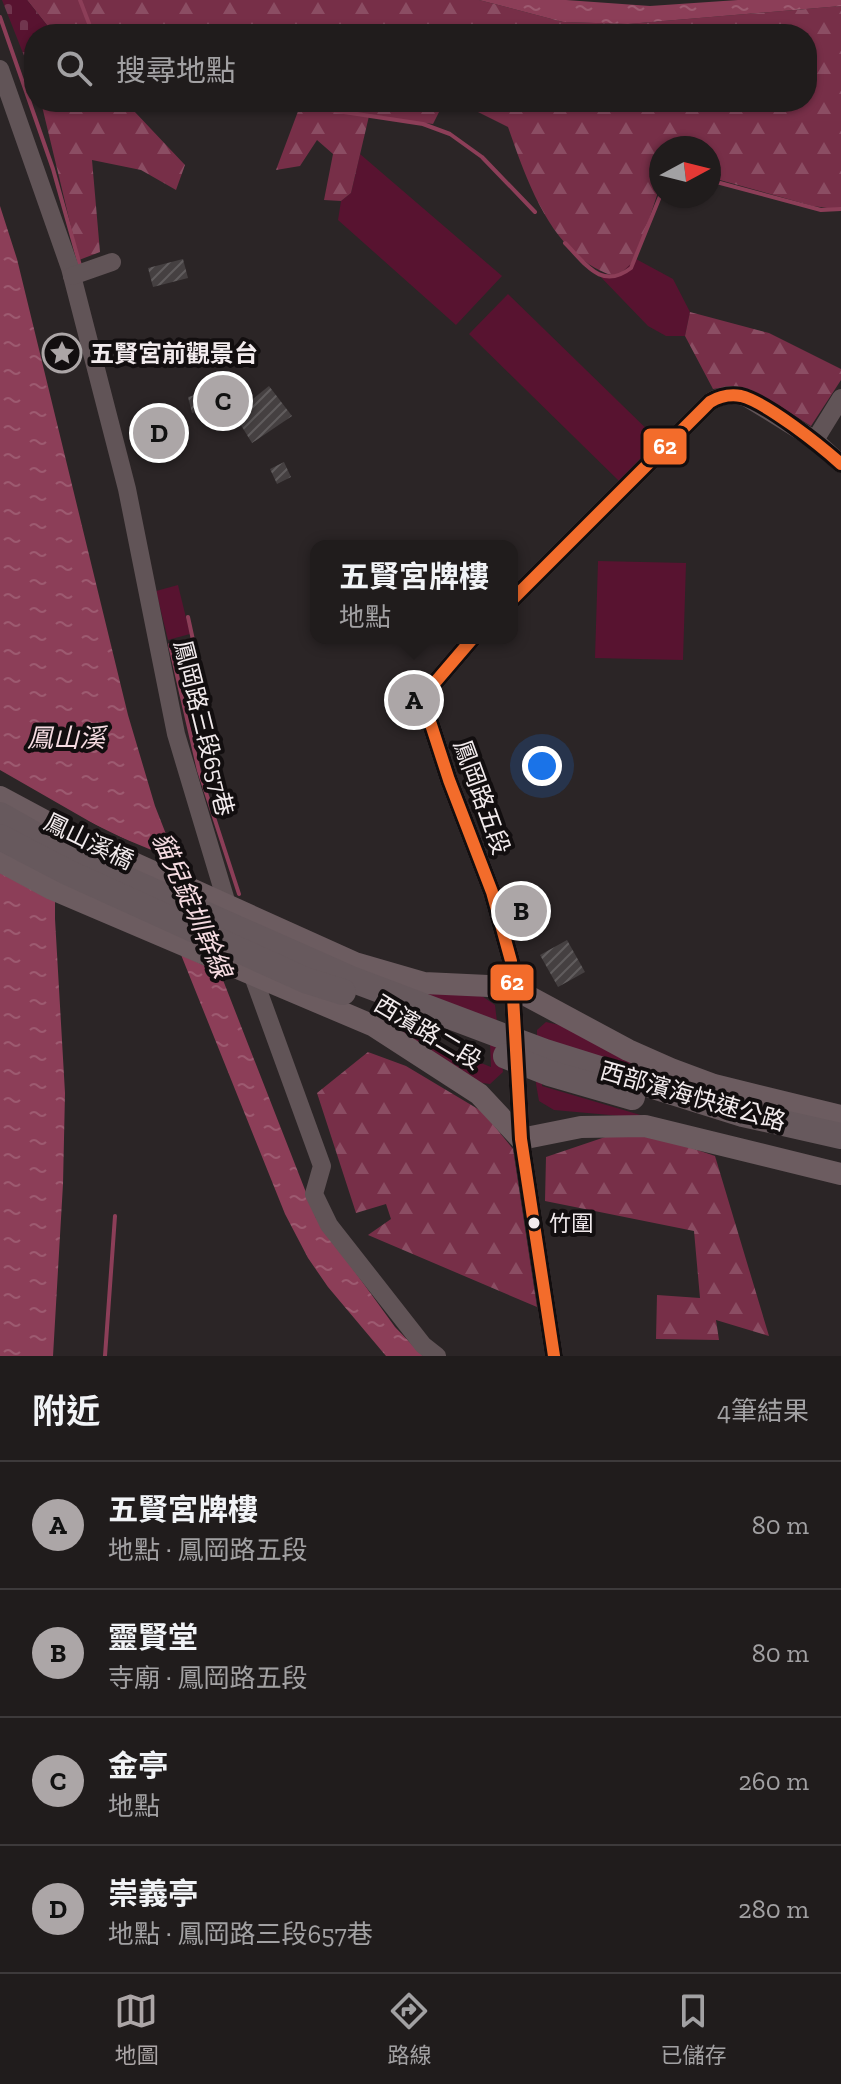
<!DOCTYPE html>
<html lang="zh-TW">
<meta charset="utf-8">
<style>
:root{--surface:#201c1c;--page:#282525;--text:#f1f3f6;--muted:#a2a1a3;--line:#3d3a3b;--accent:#aca6a7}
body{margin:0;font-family:"Zilla Slab","Noto Sans TC",serif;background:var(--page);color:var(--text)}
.compass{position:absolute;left:649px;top:136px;width:72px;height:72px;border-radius:50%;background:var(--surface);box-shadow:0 2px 6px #0004;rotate:83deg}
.you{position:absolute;left:542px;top:766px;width:28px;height:28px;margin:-20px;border:6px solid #fff;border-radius:50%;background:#1a73e8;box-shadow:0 0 0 12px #1a73e833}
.badge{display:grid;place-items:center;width:52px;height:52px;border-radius:50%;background:var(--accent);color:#111;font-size:26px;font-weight:700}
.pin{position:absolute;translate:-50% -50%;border:4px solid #fff;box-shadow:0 2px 8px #0006}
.popup{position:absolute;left:310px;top:540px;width:208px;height:104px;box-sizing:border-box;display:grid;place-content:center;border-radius:16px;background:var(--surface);filter:drop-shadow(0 2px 6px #0005);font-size:26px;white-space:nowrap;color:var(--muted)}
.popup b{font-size:30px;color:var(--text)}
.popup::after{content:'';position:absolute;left:50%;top:100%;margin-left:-16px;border:16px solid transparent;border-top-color:var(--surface)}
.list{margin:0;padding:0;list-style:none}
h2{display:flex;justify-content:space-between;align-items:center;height:104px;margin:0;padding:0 32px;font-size:34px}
h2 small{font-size:26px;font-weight:400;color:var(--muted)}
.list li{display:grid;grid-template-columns:52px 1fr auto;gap:24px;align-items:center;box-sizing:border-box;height:128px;padding:0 32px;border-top:2px solid var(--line)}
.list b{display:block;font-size:30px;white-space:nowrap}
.list p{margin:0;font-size:26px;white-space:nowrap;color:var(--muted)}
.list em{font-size:26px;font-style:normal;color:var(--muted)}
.icon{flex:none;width:44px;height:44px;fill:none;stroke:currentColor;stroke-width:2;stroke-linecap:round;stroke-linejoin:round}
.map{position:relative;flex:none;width:841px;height:1356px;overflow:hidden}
.search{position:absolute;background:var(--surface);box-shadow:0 2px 6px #0004;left:24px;right:24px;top:24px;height:88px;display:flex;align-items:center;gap:20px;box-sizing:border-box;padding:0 28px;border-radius:32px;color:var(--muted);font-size:30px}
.sheet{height:616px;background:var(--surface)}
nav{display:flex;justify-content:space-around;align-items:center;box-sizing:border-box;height:112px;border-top:2px solid var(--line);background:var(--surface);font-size:22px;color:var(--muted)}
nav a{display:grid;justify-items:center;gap:4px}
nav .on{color:var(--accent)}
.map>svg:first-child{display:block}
.green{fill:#581330}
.forest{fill:url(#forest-firs)}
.cemetery{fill:url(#cemetery-stones)}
.water{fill:url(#water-ripples)}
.pier{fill:#2b2526}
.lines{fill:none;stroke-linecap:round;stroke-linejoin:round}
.stream{stroke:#8c3e58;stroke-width:4}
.building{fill:url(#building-hatch)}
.minor{stroke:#615457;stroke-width:18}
.major{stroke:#6c5c60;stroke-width:22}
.highway{stroke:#67595d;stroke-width:26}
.bus-1-casing{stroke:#120e0f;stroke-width:18}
.bus-1{stroke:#f36c2b;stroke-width:12}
.bus-dot{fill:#f2ebed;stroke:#120e0f;stroke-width:3}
.labels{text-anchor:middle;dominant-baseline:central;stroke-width:8;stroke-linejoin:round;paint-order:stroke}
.bus-label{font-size:22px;fill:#f2ebed;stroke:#120e0f;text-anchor:start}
.poi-label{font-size:24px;font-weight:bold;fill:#f2ebed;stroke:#120e0f;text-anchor:start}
.street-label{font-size:24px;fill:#f2ebed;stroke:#120e0f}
.water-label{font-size:26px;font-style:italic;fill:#f5dbe1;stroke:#120e0f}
.line-badge{stroke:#120e0f;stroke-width:3}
.badge-label{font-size:22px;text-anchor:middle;font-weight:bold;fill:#fff}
</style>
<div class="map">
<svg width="841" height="1356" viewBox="0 0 841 1356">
<defs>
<pattern id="forest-firs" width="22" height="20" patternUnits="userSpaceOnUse" patternTransform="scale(2)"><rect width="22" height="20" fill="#772f48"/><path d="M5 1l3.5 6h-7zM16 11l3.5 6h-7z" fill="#8b4d63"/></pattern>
<pattern id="cemetery-stones" width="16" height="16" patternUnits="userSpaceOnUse" patternTransform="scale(2)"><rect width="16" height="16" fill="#581330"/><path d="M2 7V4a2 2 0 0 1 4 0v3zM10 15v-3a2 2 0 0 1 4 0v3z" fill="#70364e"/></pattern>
<pattern id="water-ripples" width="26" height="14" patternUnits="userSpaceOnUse" patternTransform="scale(2)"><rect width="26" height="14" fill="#8c3e58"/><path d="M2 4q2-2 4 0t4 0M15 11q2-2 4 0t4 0" fill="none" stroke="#9d5a70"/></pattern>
<pattern id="building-hatch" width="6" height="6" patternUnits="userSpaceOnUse" patternTransform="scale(2)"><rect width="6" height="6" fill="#454041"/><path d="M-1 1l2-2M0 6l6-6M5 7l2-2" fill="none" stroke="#605c5d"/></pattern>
</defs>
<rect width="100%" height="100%" fill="#2b2526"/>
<g class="green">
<polygon points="360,154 502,276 456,325 338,220 341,201 351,193"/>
<polygon points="636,259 673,279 690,312 685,336 666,336 648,326 595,271 617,277"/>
<polygon points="508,294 658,440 619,481 469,334"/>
<polygon points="598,561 686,563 683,660 595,658"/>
<polygon points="178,585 190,634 168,640 156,591"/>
<polygon points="373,975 479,994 495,1005 503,1072 490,1084 475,1082 384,1024 491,1067 489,1019"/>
<polygon points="546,1022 568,1027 651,1075 543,1041 542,1086 654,1119 554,1110 539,1101 536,1084 537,1030"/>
</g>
<g class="forest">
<path d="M27,0H479L563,22L628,24L841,6V210L813,206L709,177V148H661V183L636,259L617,277C553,259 528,184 508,127L458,102H807V34H54Z"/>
<polygon points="41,102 133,102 134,111 185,165 176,190 141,170 92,160 100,252 79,260"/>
<polygon points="284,102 444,102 433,124 369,116 351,193 341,201 324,200 333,154 317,140 300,166 276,170 300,106"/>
<path d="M690,312L769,333L841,369V380L811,426C780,407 751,382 713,389L685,336Z"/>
<polygon points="368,1052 406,1066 483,1112 513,1149 537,1307 368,1235 391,1219 386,1204 356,1213 317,1093"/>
<polygon points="611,1135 656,1136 715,1156 769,1336 716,1320 719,1340 656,1339 657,1295 700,1298 694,1231 545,1201 546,1157"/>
</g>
<polygon class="cemetery" points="2,0 27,0 54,34 34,34 34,81"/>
<g class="water">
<polygon points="479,0 566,0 650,6 738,0 841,0 841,6 628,24 563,22"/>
<polygon points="0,206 17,259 128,715 155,806 316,1218 395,1327 423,1356 386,1356 328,1287 308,1258 285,1214 137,845 55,805 55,919 65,1093 63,1184 53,1356 0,1356"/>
</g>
<polygon class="pier" points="0,770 108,832 183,863 228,977 174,951 134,848 102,832 59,811 60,856 0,868"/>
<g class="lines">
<g class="stream">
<polyline points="80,0 93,34"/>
<polyline points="0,17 53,169 81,269"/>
<polyline points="278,102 423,124 450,134 482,157 535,212"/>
<polyline points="709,180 821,210 841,209"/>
<path d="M565,243C585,263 601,291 631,268L661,194"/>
<polyline points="188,617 193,640 170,645 199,771 239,894"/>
<polyline points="105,1356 115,1216"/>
</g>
</g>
<g class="building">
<polygon points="183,259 188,278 153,287 148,268"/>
<polygon points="269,386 292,416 252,443 234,414"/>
<polygon points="215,389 217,397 232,401 192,413 188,397"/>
<polygon points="284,462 291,477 277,484 270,469"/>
<polygon points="567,940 585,972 558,987 540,955"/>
</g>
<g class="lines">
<g class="minor">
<polyline points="0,69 70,268 127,489 176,734 230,914"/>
<polyline points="72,276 112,262"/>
<polyline points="815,440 841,398"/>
<path d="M512,600L710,402C722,394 734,393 747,398L815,440L841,464"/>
<polyline points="473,638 426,693 425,706 449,780 492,892 511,961 521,1139 554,1356"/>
<polyline points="250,968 322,1166 314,1194 329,1225 423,1345 437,1356"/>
</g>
<g class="major">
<polyline points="0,797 69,834 355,963 424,983 511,987 628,1050 671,1069 714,1085 841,1116"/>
<polyline points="0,861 52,889 374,1026 479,1094 521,1139 581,1127 645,1126 841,1174"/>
</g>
<g class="highway">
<polyline points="0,815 67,853 351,979 545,1052 743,1114 841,1136"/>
<polyline points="0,837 67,872 305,980 343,992"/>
<polyline points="506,1056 549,1073 632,1097"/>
</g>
<defs>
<g id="bus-1">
<path d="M512,600L710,402C720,396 729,394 741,396C766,402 821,446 841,464"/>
<polyline points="473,638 426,693 425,706 449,780 492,892 511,961 521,1139 554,1356"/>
</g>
</defs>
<use href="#bus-1" class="bus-1-casing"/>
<use href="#bus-1" class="bus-1"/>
</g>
<defs>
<symbol id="sight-ring" viewBox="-11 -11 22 22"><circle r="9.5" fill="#120e0f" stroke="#aca6a7" stroke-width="1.5"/><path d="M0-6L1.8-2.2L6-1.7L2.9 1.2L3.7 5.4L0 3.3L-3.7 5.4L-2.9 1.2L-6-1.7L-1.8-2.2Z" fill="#aca6a7"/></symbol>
</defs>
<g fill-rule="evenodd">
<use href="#sight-ring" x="40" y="331" width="44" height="44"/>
</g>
<circle class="bus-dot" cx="534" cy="1223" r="7"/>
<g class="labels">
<g class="bus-label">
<text x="549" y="1223">竹圍</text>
</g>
<g class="poi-label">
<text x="90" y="353">五賢宮前觀景台</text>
</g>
<g class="street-label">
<text transform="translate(204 728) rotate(76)">鳳岡路三段657巷</text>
<text transform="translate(482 797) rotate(70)">鳳岡路五段</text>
<text transform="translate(89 841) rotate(26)">鳳山溪橋</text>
<text transform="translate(428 1032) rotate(31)">西濱路二段</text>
<text transform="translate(693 1096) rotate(16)">西部濱海快速公路</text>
</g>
<g class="water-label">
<text x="66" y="738">鳳山溪</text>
<text transform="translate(192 905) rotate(66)">貓兒錠圳幹線</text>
</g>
</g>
<g class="line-badge">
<rect x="642" y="427" width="46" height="39" rx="8" fill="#f36c2b"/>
<rect x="489" y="963" width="46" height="39" rx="8" fill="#f36c2b"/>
</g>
<g class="badge-label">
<text x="665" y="454">62</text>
<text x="512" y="990">62</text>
</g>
</svg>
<svg class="compass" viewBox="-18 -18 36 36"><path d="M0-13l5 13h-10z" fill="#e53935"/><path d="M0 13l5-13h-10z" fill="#a2a1a3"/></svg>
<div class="you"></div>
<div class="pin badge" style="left:414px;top:700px">A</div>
<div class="popup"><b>五賢宮牌樓</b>地點</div>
<div class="pin badge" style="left:521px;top:911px">B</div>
<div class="pin badge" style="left:223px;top:401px">C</div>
<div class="pin badge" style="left:159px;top:433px">D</div>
<div class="search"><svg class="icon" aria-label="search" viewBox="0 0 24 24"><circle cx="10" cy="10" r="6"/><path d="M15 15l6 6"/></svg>搜尋地點</div>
</div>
<section class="sheet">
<h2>附近<small>4筆結果</small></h2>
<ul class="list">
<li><span class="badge">A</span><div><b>五賢宮牌樓</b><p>地點 · 鳳岡路五段</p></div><em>80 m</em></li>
<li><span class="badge">B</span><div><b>靈賢堂</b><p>寺廟 · 鳳岡路五段</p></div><em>80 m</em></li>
<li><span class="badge">C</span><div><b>金亭</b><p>地點</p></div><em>260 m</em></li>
<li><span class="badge">D</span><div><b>崇義亭</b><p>地點 · 鳳岡路三段657巷</p></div><em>280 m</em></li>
</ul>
</section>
<nav>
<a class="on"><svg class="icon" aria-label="map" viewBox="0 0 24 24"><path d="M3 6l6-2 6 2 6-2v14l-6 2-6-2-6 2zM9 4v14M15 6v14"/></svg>地圖</a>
<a><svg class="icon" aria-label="directions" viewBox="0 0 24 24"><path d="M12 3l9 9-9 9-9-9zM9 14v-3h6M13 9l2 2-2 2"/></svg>路線</a>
<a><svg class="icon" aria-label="saved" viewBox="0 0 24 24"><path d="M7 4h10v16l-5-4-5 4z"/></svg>已儲存</a>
</nav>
